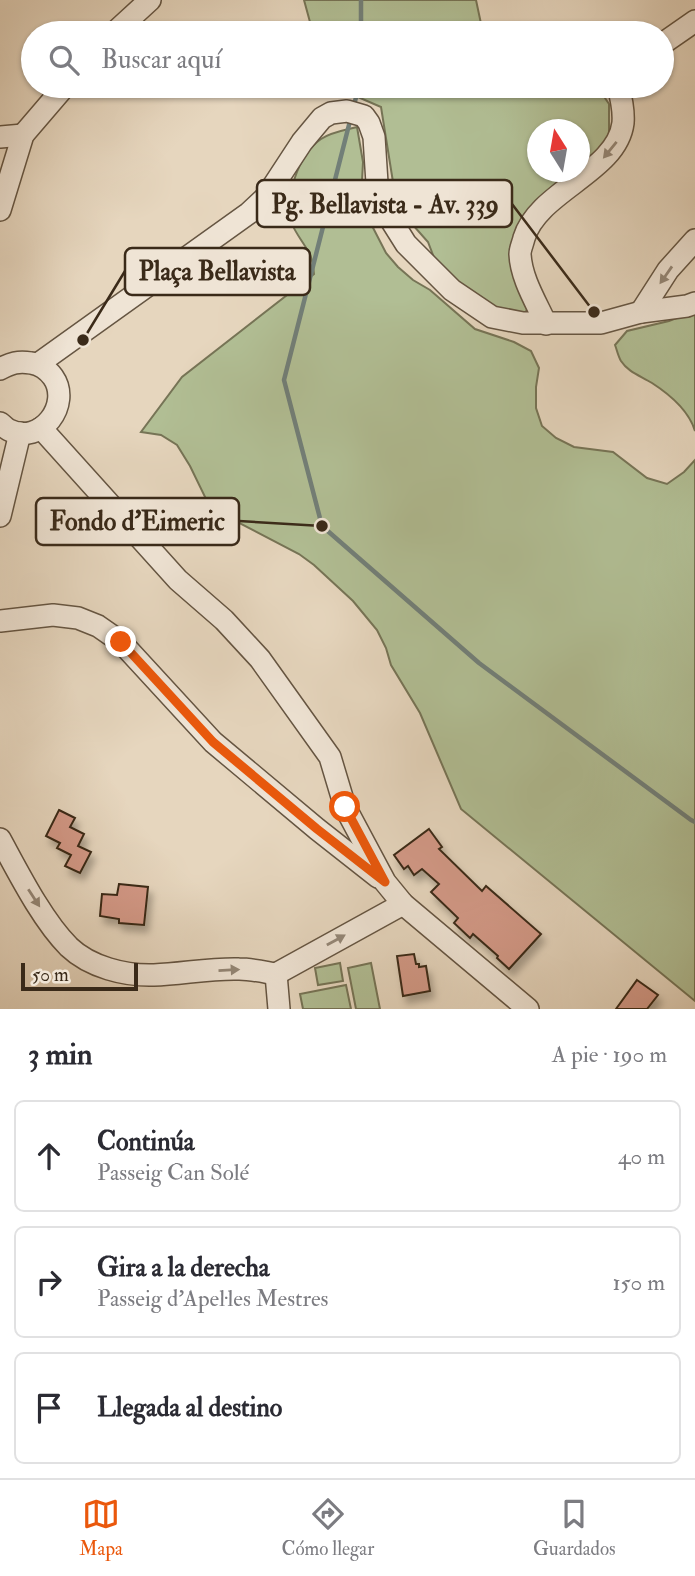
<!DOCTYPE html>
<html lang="es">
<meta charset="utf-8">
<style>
:root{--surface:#fff;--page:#f7f7f7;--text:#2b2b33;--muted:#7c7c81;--line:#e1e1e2;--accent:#ea580c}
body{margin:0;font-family:"IM FELL Double Pica",serif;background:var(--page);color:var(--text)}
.compass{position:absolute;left:527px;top:119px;width:63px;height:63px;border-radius:50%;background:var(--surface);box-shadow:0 2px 5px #0004;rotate:349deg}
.scale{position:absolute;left:21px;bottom:18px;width:117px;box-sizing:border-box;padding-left:7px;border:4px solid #3a2a19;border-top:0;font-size:19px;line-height:24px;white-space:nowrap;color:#3a2a19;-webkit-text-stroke:5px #efe4d5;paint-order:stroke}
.stop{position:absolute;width:21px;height:21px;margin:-16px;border:5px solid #ea580c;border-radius:50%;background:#fff}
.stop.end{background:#ea580c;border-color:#fff;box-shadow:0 2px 7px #0008}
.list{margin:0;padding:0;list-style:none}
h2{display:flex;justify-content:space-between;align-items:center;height:91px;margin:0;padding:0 28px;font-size:30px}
h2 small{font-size:23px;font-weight:400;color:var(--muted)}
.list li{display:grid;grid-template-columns:46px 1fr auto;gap:21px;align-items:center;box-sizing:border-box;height:112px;margin:0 14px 14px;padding:0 14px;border:2px solid var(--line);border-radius:10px}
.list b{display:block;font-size:26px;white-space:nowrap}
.list p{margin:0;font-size:23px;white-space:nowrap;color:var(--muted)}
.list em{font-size:23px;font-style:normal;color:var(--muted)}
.icon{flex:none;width:38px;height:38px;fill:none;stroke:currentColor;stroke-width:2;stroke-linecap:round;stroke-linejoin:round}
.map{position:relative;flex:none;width:695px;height:1009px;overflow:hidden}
.search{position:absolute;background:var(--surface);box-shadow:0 2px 5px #0004;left:21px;right:21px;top:21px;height:77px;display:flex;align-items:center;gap:18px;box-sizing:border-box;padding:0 24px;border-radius:38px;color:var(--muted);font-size:26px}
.sheet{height:469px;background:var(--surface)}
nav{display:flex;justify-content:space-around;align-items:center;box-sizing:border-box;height:98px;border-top:2px solid var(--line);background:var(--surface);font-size:19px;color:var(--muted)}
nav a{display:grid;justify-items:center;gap:4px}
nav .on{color:var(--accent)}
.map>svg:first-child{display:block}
.green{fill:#b1be94;stroke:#767456;stroke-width:2}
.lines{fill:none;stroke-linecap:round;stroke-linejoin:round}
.stream{stroke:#727f78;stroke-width:4.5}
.building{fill:#d39987;stroke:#3a2a19;stroke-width:2;filter:url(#shadow)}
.minor-casing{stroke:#655542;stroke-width:24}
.minor{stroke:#efe4d5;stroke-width:21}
.oneway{fill:#948777}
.route{stroke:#ea580c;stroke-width:9}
.leader{fill:none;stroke:#3a2a19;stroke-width:2.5}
.callout-dot{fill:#3a2a19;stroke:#efe4d5;stroke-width:2.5}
.callout{fill:#efe4d5;stroke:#3a2a19;stroke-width:2.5}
.callout-label{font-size:26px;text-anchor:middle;font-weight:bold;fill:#3a2a19}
</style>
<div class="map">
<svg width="695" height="1009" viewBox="0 0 695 1009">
<defs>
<filter id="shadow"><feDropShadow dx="4" dy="7" stdDeviation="3.5" flood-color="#0004"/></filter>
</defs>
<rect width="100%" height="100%" fill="#e6d6be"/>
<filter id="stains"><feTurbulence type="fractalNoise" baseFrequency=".00286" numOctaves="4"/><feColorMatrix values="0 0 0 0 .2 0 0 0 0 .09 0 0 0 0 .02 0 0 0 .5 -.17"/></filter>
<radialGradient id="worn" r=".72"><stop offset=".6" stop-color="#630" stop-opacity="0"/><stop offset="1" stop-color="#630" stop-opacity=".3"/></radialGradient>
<g class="green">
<polygon points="304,0 476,0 483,33 313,33"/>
<polygon points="336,86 597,86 609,104 609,144 580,165 580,130 538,130 538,172 571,172 555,184 525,213 512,248 530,304 524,315 495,312 438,268 428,242 397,207 381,107 337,88"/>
<path d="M357,127L363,162L361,200L368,218L386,253L398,267L413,280L430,290L475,329L514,342L531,351L539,368L536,387V408L542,426L556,438L574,447L613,452L647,478L667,484L684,472L695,460V1001L461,809L420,713L391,665L386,648L377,630L353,601L314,565L299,554L218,512L206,499L190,466L177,445L161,435L141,432L182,377L314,274C313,267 313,259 309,253C304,243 296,234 292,224C284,198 298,155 321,139C331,132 345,130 357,127Z"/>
<path d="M695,311V431C689,411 669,394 652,383C641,376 628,372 621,361C618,356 617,350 615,345L627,331L669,321Z"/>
<polygon points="340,963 343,981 318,985 315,968"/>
<polygon points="371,963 380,1009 356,1009 348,968"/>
<polygon points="346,985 351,1009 303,1009 300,994"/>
</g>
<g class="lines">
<g class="stream">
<polyline points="361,0 361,33"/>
<polyline points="354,105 359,86"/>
<polyline points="351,117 284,380 322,526 479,663 691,820 695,822"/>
</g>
</g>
<g class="building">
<polygon points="59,810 75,818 70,827 84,834 78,846 91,852 80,873 65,866 71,855 57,848 60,843 46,836"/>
<polygon points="429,829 442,847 439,849 482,891 486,886 541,934 509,969 497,958 498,956 473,934 470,938 454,923 458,918 431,892 439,884 422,869 414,875 408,866 404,869 394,855"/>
<polygon points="119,884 148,887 144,925 119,923 119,919 100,916 102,894 117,895"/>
<polygon points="414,954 416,964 419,964 419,967 426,966 430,991 403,996 397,956"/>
<polygon points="637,980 658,995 647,1009 616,1009"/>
</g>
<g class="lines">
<defs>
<g id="minor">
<polyline points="114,33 150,0"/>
<polyline points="662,44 695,21"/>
<polyline points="0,137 23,135"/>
<polyline points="0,210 23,135 65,86"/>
<polyline points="641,312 668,270 695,240"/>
<path d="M546,324C536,302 521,278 520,254C520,249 523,243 524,238C538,191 617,172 623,123C624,111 621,97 618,86"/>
<polyline points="38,364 249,213 266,197 302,142 322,118 331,113 347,111 364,116 369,123 374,137 377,183 384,209 406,244 452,290 492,317 523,323 601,323 641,312 687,306 695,303"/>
<path d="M0,369C11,363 18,361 31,363C40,364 47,369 53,377C72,404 41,446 9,430C5,428 3,425 0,423"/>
<polyline points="41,428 178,580 224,620 260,659 330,757 345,807 385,882 403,904 528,1009"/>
<polyline points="0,516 20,433"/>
<polyline points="0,621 53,615 78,618 98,626 121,642 213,742 317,829 378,877"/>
<path d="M0,839C18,872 42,920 69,947C90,967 125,976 154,975C182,974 211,968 239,969C252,969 264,972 276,974"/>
<polyline points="276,974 403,904"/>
<polyline points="276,974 279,1009"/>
</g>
</defs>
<use href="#minor" class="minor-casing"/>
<use href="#minor" class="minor"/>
</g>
<defs><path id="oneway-solid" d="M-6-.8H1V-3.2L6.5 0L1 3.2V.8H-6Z" transform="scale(1.75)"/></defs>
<g class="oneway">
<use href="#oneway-solid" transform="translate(610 150) rotate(129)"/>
<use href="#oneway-solid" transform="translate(666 275) rotate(125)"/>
<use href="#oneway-solid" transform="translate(34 898) rotate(57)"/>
<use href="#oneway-solid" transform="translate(336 940) rotate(-29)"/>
<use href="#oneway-solid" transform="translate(229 970) rotate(-3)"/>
</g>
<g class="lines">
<polyline class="route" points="121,642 213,742 317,829 385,882 345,807"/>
</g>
<path class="leader" d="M594 312L512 204M83 340L125 271M322 526L239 521"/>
<g class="callout-dot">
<circle cx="594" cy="312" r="7"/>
<circle cx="83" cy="340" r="7"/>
<circle cx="322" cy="526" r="7"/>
</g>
<g class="callout">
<rect x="257" y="180" width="255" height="47" rx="7"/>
<rect x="125" y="248" width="185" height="47" rx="7"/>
<rect x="36" y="498" width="203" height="47" rx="7"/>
</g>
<g class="callout-label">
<text x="385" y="213">Pg. Bellavista - Av. 339</text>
<text x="217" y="280">Plaça Bellavista</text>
<text x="137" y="530">Fondo d'Eimeric</text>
</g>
<rect width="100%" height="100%" filter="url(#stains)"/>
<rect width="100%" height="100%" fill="url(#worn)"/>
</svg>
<svg class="compass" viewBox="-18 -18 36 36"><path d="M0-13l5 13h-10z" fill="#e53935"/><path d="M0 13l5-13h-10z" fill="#7c7c81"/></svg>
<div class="scale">50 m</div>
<div class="stop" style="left:345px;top:807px"></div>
<div class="stop end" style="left:121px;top:642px"></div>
<div class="search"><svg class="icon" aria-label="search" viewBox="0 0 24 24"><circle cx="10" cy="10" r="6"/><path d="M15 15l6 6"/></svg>Buscar aquí</div>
</div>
<section class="sheet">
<h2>3 min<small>A pie · 190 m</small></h2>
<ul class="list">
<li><svg class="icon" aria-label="ahead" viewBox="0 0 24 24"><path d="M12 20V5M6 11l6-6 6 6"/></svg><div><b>Continúa</b><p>Passeig Can Solé</p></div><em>40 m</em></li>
<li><svg class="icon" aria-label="right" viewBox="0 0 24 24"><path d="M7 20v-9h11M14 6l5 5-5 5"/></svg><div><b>Gira a la derecha</b><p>Passeig d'Apel·les Mestres</p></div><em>150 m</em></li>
<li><svg class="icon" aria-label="arrive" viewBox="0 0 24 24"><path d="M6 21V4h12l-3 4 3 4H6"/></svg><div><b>Llegada al destino</b></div></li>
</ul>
</section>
<nav>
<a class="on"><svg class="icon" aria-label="map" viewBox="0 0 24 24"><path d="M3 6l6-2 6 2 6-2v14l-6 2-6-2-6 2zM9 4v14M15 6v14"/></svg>Mapa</a>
<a><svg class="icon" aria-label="directions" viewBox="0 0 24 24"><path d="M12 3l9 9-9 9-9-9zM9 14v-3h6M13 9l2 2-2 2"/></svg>Cómo llegar</a>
<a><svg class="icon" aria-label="saved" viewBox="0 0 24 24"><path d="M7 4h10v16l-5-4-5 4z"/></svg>Guardados</a>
</nav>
